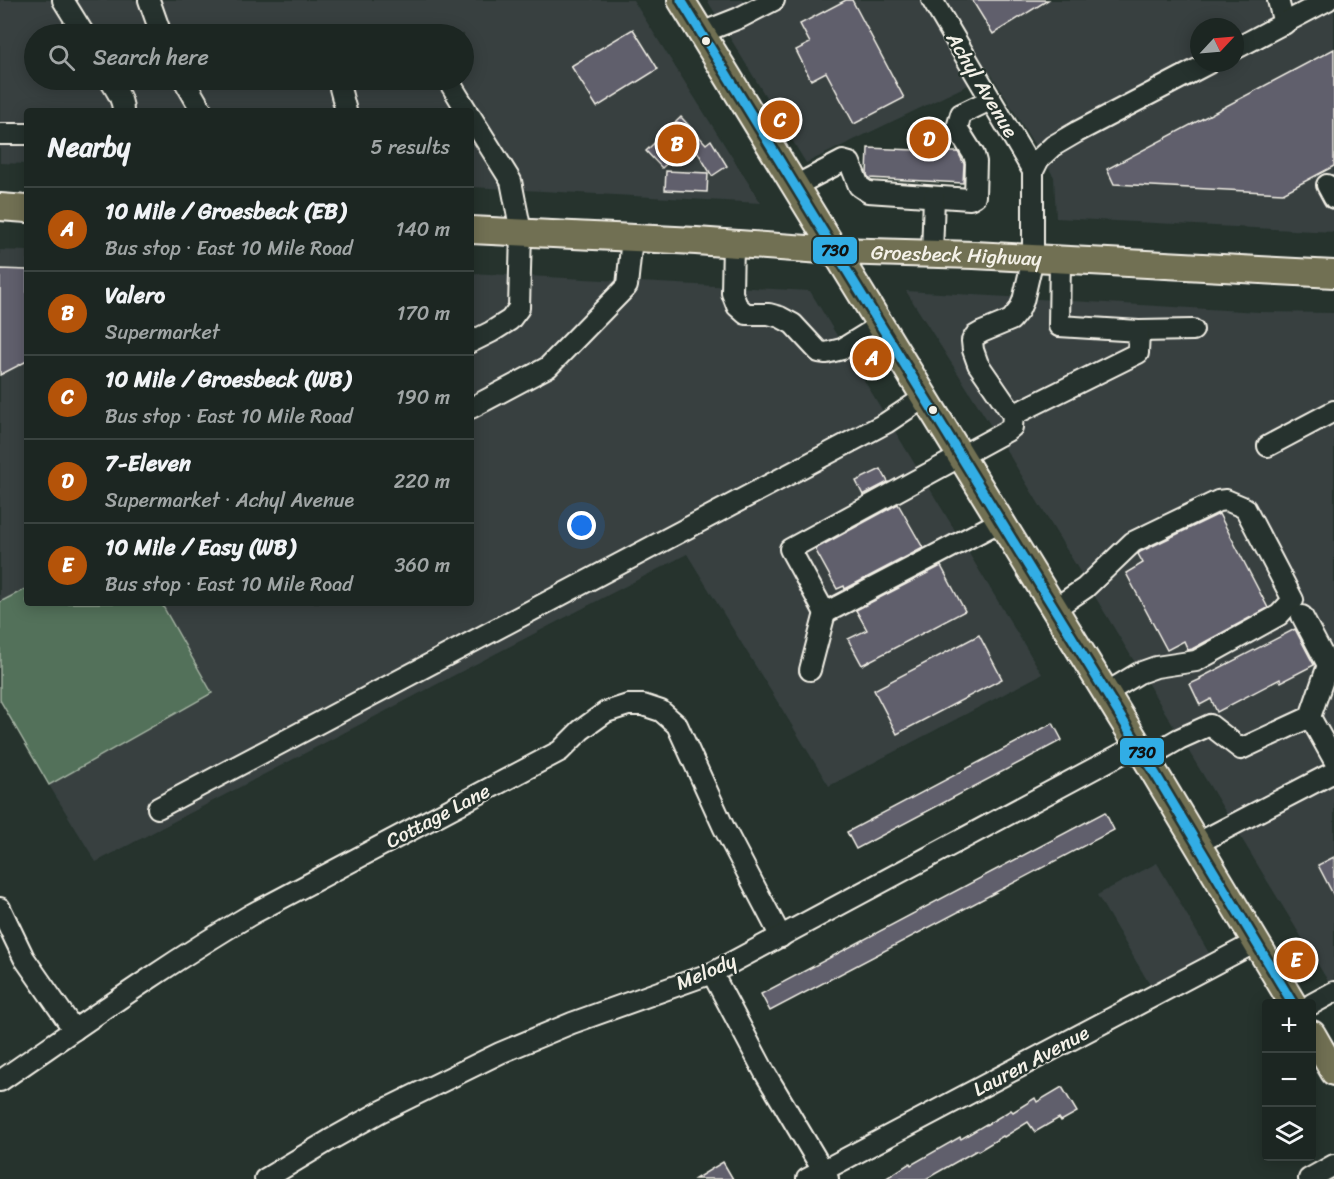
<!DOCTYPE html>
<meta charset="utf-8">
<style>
:root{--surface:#1c2622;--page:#252e2a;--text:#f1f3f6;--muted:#a0a5a5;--line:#3a4340;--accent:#b45309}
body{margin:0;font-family:Sriracha,sans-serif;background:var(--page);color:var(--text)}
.controls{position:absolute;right:18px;bottom:18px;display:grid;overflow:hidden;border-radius:6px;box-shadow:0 3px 15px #0003}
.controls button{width:54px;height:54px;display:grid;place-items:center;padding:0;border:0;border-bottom:2px solid var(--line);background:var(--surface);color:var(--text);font:30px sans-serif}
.compass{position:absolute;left:1190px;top:18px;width:54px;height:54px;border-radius:50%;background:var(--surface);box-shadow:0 3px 15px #0003;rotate:64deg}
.you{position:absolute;left:582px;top:526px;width:21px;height:21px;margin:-15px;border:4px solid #fff;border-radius:50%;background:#1a73e8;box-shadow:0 0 0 9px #1a73e833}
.badge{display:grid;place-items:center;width:39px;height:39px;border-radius:50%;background:var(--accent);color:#fff;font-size:20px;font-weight:700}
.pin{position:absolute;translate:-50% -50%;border:3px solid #fff;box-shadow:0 2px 6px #0006}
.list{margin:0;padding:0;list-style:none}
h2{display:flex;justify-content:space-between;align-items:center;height:78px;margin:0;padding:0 24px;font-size:26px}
h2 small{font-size:20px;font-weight:400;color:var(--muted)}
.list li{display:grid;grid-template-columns:39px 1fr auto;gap:18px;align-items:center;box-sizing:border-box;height:84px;padding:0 24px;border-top:2px solid var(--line)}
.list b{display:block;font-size:22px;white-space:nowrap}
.list p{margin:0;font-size:20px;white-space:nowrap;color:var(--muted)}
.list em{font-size:20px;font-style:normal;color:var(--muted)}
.icon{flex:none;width:33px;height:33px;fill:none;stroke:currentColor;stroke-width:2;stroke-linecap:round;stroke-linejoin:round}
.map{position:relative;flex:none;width:1334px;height:1179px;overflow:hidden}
.search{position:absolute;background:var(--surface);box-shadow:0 3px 15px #0003;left:24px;top:24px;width:450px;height:66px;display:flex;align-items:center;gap:15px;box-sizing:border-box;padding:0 21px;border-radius:33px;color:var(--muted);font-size:22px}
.panel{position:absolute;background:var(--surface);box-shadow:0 3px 15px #0003;left:24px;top:108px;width:450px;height:498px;border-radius:6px}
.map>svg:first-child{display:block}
.built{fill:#374040;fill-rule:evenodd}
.green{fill:#52715a;stroke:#a3b1a1;stroke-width:1.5}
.building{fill:#605f6c;stroke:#f4f1e8;stroke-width:1.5}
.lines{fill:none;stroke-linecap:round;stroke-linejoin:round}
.minor-casing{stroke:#f4f1e8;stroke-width:24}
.major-casing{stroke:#f4f1e8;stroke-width:30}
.minor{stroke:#26332d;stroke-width:20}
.major{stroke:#716f52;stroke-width:26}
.bus-1-casing{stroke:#26332d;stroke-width:14}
.bus-1{stroke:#31ade5;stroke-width:9}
.bus-dot{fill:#f4f1e8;stroke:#26332d;stroke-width:2}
.labels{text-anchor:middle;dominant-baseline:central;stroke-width:4.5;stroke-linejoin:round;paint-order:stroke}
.street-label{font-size:20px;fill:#f4f1e8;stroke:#26332d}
.line-badge{stroke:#26332d;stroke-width:2}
.pale-badge-label{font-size:16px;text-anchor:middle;font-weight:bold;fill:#111}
</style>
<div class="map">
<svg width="1334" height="1179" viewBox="0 0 1334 1179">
<rect width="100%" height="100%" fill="#26332d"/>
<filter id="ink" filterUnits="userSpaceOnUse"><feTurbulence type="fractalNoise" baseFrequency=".0167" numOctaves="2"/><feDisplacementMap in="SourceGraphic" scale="12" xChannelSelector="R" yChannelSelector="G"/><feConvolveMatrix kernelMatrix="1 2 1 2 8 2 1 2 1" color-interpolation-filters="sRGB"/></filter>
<g filter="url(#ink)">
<g class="built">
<path d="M0,0H633L761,203L471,187V111H27V164L0,163ZM34,34H464V80H34Z"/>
<path d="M707,0H1334V232L1056,218L1054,177L991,74L806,163ZM1199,27H1235V63H1199Z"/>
<polygon points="0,250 27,251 27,588 0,602"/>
<polygon points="471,273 810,291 1042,674 829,786 687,554 96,862 49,785 212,694 161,603 471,603"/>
<polygon points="906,291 1259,312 1334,313 1334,991 1008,453"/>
<polygon points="1157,863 1210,955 1150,985 1097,895"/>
</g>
<polygon class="green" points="27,588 27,603 161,603 212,693 49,785 0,700 0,602"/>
<g class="building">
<polygon points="846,0 852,0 904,98 854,124 826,72 811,80 796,50 810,43 800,24"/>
<polygon points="972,0 1048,0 993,34"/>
<polygon points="633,29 658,69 597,107 571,66"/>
<polygon points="1334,49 1334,166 1283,193 1114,184 1107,169"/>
<polygon points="681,117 706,144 711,140 727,166 712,176 691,141 662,168 646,151"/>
<polygon points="915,124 944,125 943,152 958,152 964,164 963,183 869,178 867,175 868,148 915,150"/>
<polygon points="666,171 708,173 707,192 665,190"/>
<polygon points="0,269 27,270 27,361 0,375"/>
<polygon points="881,469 888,482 863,495 856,481"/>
<polygon points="898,504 923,548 845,589 844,586 837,589 815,549"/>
<polygon points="1219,514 1268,608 1192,649 1188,650 1184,641 1167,650 1126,573 1143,563 1138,554 1140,552"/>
<polygon points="941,566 965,611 862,665 848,639 867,630 856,610"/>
<polygon points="1295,629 1314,665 1281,682 1280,679 1217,712 1211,699 1200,705 1190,684 1201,679 1200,678"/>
<polygon points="979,635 1002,679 897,734 874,690"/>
<polygon points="1053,723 1062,740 856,849 847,832"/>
<polygon points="1105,812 1114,830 770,1011 761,994"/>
<polygon points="1334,857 1334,896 1318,865"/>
<polygon points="1062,1087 1077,1112 1061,1121 1059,1118 1035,1132 1028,1122 1004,1137 1003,1136 978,1151 977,1150 926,1179 885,1179 910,1163 911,1165 960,1137 961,1139 986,1124 986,1125 1011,1110 1013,1112 1035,1098 1037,1102"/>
<polygon points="723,1162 733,1179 695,1179"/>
</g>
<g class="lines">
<defs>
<g id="minor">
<polyline points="63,0 84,34"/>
<polyline points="149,0 161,34"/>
<polyline points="932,0 1033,171"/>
<polyline points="1278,0 1284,24"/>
<polyline points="701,33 739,18 774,0"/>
<polyline points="1235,49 1328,0"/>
<path d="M110,80C116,90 123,99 123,111"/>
<polyline points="184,80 202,111"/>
<polyline points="342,80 340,88 346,111"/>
<polyline points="448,80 467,111"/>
<polyline points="471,117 511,181 521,232 519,308 510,320 491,332 471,342"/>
<polyline points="0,134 27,134"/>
<polyline points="1327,185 1334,198"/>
<polyline points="795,186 843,161 850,163 859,186 868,192 970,199 975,196 976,162 974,155 957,128 961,114 990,100"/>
<polyline points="733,243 732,293 737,306 746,314 769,314 780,317 793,324 819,352 826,353 842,349 881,325"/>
<polyline points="932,254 934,197"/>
<polyline points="1139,331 1193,330"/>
<polyline points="471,408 548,367 627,286 632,238"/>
<polyline points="1013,415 1138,353 1139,331 1059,326 1060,260"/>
<polyline points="1268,446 1334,411"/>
<polyline points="1001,521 825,613 790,549 1007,431 1012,427 1013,415 978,364 973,350 972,341 975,336 982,332 1011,320 1019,310 1023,301 1033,258 1033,171 1039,159 1053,146 1077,132 1209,63"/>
<polyline points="1054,609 1085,588 1133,542 1218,501 1226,500 1245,508 1293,600 1279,615 1196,661 1156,667 1139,673 1106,693"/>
<polyline points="1302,616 1328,665 1310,717"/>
<polyline points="810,670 825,613"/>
<polyline points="1146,758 1179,739 1210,725 1241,749 1310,717 1334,760"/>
<polyline points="158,808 886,423 925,397"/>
<polyline points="1198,843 1334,772"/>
<polyline points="0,908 24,958 74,1030"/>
<polyline points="712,973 765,1073 828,1179"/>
<polyline points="1312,1004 1334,992"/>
<path d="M0,1081C83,1024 165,965 252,914L560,751L581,730L606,712L628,705H643L661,711L677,725L724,828L781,937"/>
<polyline points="265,1179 330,1140 380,1112 500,1053 572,1023 712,973 1138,745"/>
<polyline points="807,1179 1256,942"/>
<polyline points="1309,1179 1334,1165"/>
</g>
<g id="major">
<polyline points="681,0 1138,745 1293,1004"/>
<polyline points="0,207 27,209"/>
<path id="s1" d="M471,230L696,241L836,251L974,255L1334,274"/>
<polyline points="1312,1034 1334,1072"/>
</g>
</defs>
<use href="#minor" class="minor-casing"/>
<use href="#major" class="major-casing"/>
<use href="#minor" class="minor"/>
<use href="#major" class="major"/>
<defs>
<polyline id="bus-1" points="681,0 1138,745 1293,1004"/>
</defs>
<use href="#bus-1" class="bus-1-casing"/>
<use href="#bus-1" class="bus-1"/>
</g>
</g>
<g class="bus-dot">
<circle cx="706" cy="41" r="5"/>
<circle cx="933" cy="410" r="5"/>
</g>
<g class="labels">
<g class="street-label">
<text transform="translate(982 85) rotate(59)">Achyl Avenue</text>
<text stroke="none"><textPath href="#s1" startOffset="486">Groesbeck Highway</textPath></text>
<text transform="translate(438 816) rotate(-28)">Cottage Lane</text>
<text transform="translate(706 972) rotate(-23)">Melody</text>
<text transform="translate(1031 1061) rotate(-28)">Lauren Avenue</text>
</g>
</g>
<g class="line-badge">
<rect x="812" y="236" width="46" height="29" rx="6" fill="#31ade5"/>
<rect x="1119" y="737" width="46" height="29" rx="6" fill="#31ade5"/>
</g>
<g class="pale-badge-label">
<text x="835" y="256">730</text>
<text x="1142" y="758">730</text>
</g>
</svg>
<div class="controls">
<button>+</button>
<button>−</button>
<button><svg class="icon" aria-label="layers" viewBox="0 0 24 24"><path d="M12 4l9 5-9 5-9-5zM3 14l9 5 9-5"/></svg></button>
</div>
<svg class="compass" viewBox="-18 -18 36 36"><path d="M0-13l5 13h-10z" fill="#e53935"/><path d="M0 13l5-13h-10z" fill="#a0a5a5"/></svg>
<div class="you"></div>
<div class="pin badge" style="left:872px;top:358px">A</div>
<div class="pin badge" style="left:677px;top:144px">B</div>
<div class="pin badge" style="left:780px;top:120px">C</div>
<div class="pin badge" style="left:929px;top:139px">D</div>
<div class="pin badge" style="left:1296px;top:960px">E</div>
<div class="search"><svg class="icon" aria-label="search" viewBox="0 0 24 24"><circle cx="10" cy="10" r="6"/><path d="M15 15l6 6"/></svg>Search here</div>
<section class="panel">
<h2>Nearby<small>5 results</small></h2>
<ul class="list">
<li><span class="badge">A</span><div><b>10 Mile / Groesbeck (EB)</b><p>Bus stop · East 10 Mile Road</p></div><em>140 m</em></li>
<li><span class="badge">B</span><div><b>Valero</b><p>Supermarket</p></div><em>170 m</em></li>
<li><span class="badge">C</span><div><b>10 Mile / Groesbeck (WB)</b><p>Bus stop · East 10 Mile Road</p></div><em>190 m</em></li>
<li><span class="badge">D</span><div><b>7-Eleven</b><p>Supermarket · Achyl Avenue</p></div><em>220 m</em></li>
<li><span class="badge">E</span><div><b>10 Mile / Easy (WB)</b><p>Bus stop · East 10 Mile Road</p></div><em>360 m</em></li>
</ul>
</section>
</div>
